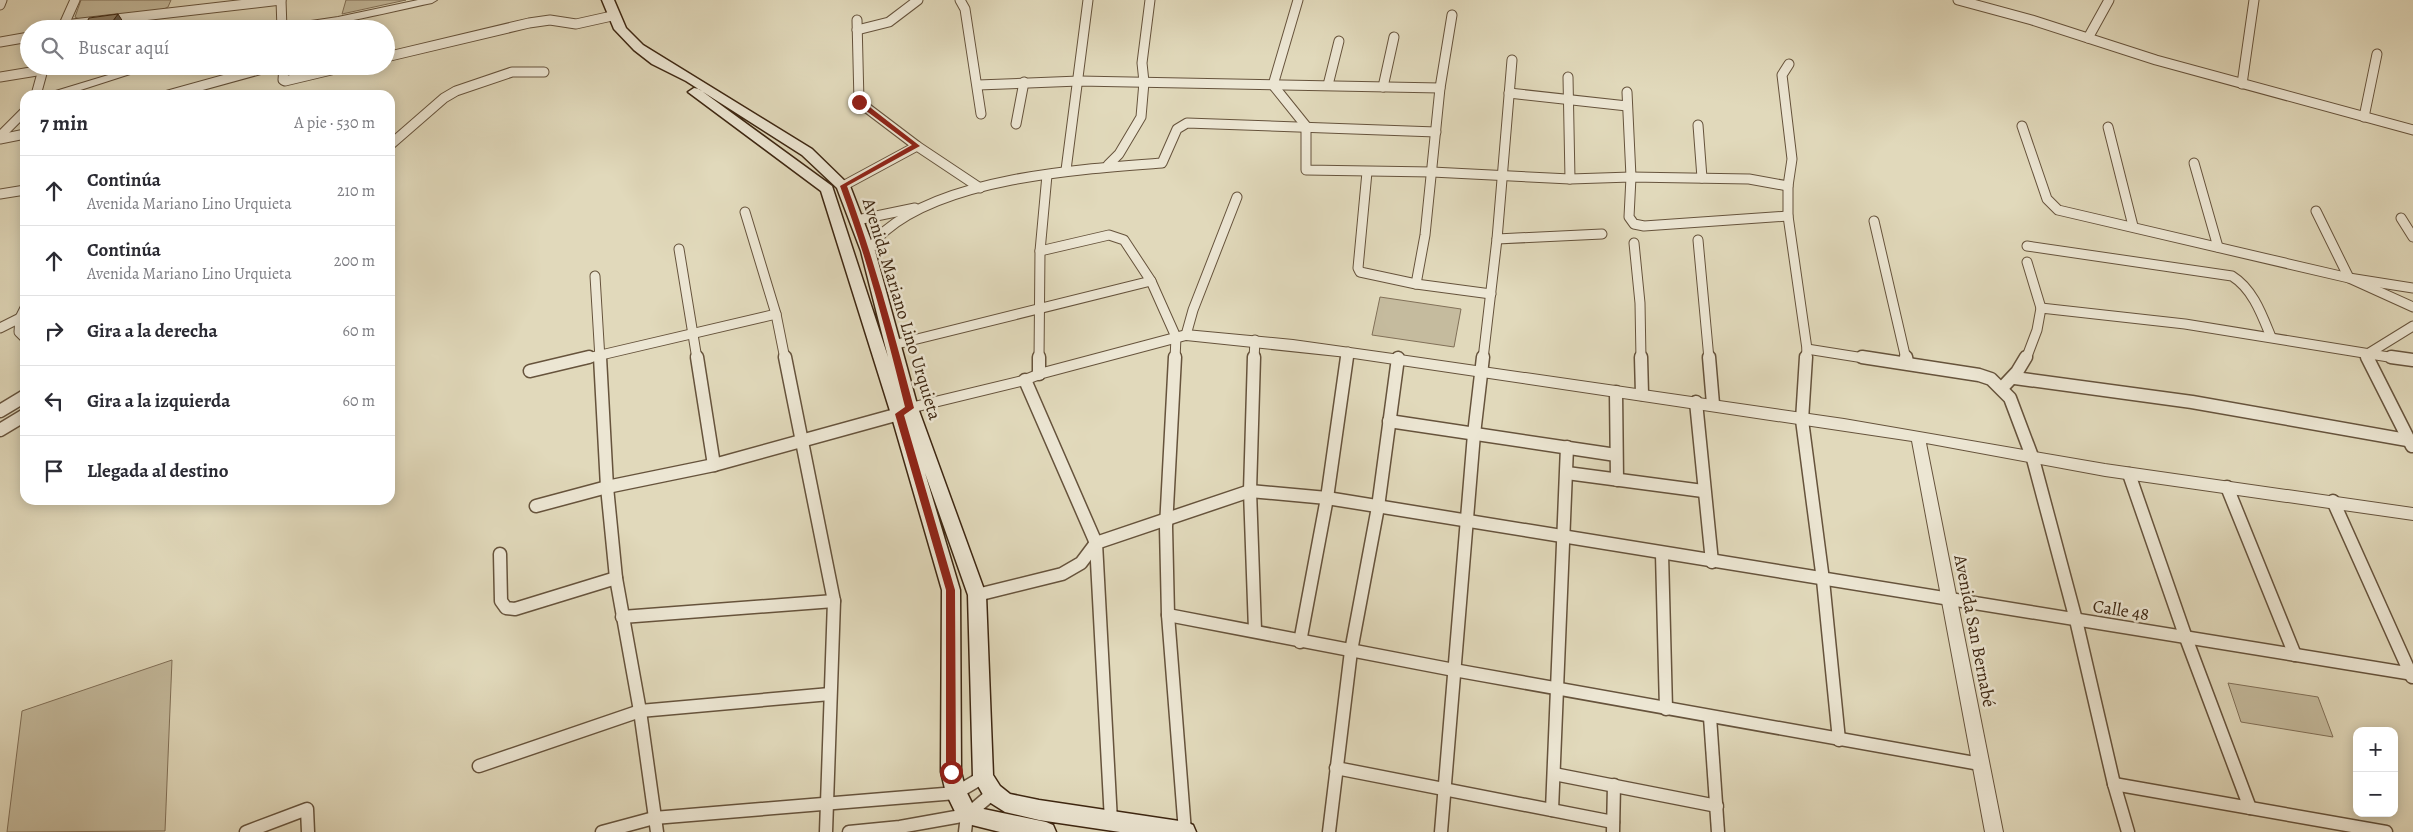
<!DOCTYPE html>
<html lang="es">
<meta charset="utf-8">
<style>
:root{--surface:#fff;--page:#f7f7f7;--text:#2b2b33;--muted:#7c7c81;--line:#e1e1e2}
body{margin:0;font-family:Alegreya,serif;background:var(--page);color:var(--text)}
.controls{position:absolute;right:15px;bottom:15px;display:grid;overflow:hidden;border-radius:10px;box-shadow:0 2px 12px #0003}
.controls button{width:45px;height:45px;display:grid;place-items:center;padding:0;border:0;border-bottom:1px solid var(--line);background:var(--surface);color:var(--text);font:25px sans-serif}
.stop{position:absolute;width:15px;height:15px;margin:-11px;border:4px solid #8f2418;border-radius:50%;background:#fff}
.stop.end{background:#8f2418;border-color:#fff;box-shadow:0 1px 5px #0008}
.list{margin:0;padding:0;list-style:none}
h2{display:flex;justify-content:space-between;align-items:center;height:65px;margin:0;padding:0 20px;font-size:21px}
h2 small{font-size:16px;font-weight:400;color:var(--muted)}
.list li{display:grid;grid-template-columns:32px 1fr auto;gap:15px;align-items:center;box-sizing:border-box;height:70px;padding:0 20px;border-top:1px solid var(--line)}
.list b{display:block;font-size:19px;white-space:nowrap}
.list p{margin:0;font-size:16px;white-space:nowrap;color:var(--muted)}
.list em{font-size:16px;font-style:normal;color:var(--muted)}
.icon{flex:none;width:28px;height:28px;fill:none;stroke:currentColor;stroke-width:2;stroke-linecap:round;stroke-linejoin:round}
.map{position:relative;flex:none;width:2413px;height:832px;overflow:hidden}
.search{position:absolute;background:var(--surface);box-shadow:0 2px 12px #0003;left:20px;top:20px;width:375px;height:55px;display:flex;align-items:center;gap:12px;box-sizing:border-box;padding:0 18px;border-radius:28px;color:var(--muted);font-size:19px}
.panel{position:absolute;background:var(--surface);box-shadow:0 2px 12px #0003;left:20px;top:90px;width:375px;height:415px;border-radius:15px}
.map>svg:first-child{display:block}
.green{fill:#c5bb9e;stroke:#817058}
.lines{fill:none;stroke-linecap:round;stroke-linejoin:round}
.minor-far1-casing{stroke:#66533c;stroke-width:11}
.minor-casing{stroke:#66533c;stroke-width:15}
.tertiary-casing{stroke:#66533c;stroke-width:2}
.secondary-casing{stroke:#3d2611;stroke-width:3}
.minor-far1{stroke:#ece6d3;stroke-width:9}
.minor{stroke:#ece6d3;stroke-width:12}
.tertiary{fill:#ece6d3;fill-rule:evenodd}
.secondary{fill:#ece6d3;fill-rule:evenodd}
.shaded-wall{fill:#665c4a;stroke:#3d2611}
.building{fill:#928369;stroke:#3d2611}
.route{fill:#8f2418}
.labels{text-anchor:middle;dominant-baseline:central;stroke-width:5;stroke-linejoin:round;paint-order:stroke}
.street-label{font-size:18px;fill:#3d2611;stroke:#ece6d3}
</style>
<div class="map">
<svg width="2413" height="832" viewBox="0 0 2413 832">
<rect width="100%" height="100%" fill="#e1d9bb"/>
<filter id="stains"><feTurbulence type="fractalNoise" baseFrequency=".004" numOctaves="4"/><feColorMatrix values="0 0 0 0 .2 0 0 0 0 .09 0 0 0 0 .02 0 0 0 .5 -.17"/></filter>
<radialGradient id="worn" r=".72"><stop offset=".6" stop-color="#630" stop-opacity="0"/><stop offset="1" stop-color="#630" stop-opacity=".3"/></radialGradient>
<g class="green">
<polygon points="81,0 171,0 168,7 162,10 79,19 75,17"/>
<polygon points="346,0 406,0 342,14"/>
<polygon points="1380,297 1461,309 1454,347 1372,335"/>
<polygon points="172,660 165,831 7,832 22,711"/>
<polygon points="2228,683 2318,697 2333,737 2241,722"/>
</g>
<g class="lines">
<defs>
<g id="minor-far1">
<polyline points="281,0 282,29"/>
<polyline points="960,0 965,9 981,114"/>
<polyline points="1298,0 1273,85 1306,126 1306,170 1432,172 1570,179 1631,177 1749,179 1788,186"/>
<polyline points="1958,0 2032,20 2156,60 2413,130"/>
<polyline points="0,5 2,0"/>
<polyline points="857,20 859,102 917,146 980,188"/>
<polyline points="64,25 281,0"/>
<polyline points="62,29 75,0"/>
<polyline points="857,30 889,22 918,0"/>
<polyline points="2088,38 2109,0"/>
<polyline points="0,42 29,37"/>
<polyline points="386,57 529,23 550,20 576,24 612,16"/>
<polyline points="1789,64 1782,75 1792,159 1788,186 1788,216 1807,349 1806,359"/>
<polyline points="284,66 283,80 285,81 348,66"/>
<polyline points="0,77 43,70"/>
<polyline points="1568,77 1570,179"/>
<polyline points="2242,84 2254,0"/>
<polyline points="978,85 1079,81 1440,88"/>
<polyline points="1328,85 1339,41"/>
<polyline points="1383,87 1394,37"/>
<polyline points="1627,92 1631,177 1629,217 1634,224 1644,226 1788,216"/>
<polyline points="1509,93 1627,106"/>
<polyline points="36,95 44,66"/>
<polyline points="168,95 273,66"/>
<polyline points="2364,117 2377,54"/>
<polyline points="1016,124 1024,82"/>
<polyline points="1698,125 1702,178"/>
<polyline points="2022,126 2047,199 2058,210 2349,278 2413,288"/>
<polyline points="2108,127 2133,226"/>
<polyline points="0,139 25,134"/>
<polyline points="390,145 444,98 456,91 512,72 544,72"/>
<polyline points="2194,163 2218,247"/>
<polyline points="1108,165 1119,154 1141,117 1144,82 1142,63 1150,0"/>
<polyline points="1066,170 1088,0"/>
<polyline points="1367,172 1358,268 1360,272 1416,284 1491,294"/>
<polyline points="843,186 917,146"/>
<polyline points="0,194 25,190"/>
<polyline points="2316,211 2349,278 2413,307"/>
<polyline points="745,212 776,314 785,359"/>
<polyline points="2401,218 2413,237"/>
<polyline points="857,220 915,208"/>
<polyline points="1874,221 1906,359"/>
<polyline points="1497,239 1602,234"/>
<polyline points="1698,240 1709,359"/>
<polyline points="1634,243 1640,303 1641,359"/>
<path d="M2027,246L2232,276C2253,289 2262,315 2271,337"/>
<polyline points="679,249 697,359"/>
<path d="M868,251C874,244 879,236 885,231C948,177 1082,169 1162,163L1177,129L1187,123L1436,132"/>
<polyline points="1040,251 1109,235 1124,240 1151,281 1176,337 1175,359"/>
<polyline points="2027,262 2041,308"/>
<polyline points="595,276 600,359"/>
<polyline points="1416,284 1425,235 1440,88 1452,15"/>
<polyline points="25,308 20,318 19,332 25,338"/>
<polyline points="0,328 20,318"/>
<polyline points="1186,335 1193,310 1237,197"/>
<polyline points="893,345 1151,281"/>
<polyline points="1807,349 1870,359"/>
<polyline points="584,359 776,314"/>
<polyline points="1039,359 1040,251 1047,175"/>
<polyline points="1254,359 1255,340"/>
<polyline points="1347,359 1348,352"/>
<polyline points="1483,359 1497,239 1512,60"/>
<polyline points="2026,359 2037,330 2041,308 2185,324 2401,359"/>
<polyline points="2368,359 2366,355 2413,326"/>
</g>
<g id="minor">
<polyline points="600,357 607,487 616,578 640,711 657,832"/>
<polyline points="697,357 714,465"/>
<polyline points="785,357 834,601 826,832"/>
<polyline points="1175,357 1166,527 1168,615 1185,832"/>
<polyline points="1254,357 1250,491 1255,630"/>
<polyline points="1641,357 1642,394"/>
<polyline points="1709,357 1713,404"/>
<polyline points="1806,357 1802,420 1823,580 1839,740"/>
<polyline points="1862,357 1979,375 1991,379 2010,398 2033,459 2076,620 2114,784 2128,832"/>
<polyline points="1906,357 1907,362"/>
<polyline points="2367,357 2412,446"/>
<polyline points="2391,357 2413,360"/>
<polyline points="530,371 589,357"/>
<polyline points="1039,374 1039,357"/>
<polyline points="2015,378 2192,402 2413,441"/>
<polyline points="1025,380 1096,543 1111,821"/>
<polyline points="2002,388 2017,372 2026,357"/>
<polyline points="1616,392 1617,480"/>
<polyline points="1696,402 1712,562"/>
<polyline points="0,411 25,396"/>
<polyline points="1389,421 1616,455"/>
<polyline points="0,430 25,415"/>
<polyline points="1567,473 1703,491"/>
<polyline points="2129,474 2186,638 2250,808"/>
<polyline points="2227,487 2295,655"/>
<polyline points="2333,501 2412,677"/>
<polyline points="536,506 607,487 714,465 899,414"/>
<polyline points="500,554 501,601 506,608 515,609 616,578"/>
<polyline points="1662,554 1666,709"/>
<polyline points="977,595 1062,574 1081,563 1096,543 1250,491 1327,498 2413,674"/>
<polyline points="1168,615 1454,670 1980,764"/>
<polyline points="622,617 834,601"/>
<polyline points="1300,642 1327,498 1347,357"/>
<polyline points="1710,717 1718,832"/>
<polyline points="479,766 640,711 830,694"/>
<polyline points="1336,768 1613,822"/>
<polyline points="1554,774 1717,806"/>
<polyline points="2114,784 2386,832"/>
<polyline points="1552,810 1567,447"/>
<polyline points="246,832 307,809 308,832"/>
<polyline points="602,832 654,818 956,793 983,777"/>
<polyline points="849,832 900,827 967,815 993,793"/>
<polyline points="965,832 967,815"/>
<polyline points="1329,832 1351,651 1378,507 1398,358"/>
<polyline points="1441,832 1474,434 1483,357"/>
<polyline points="1613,832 1614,785"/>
</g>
<g id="tertiary">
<path d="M418,0H437L432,3C379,14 326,29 272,29L277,26L338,17Z"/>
<polygon points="138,66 155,66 65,95 48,95 49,93"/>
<polygon points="25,108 25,117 4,138 0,139 0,130 21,109"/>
<polygon points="1186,330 1293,340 1400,355 1844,419 2105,464 2413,508 2413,520 2105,476 1926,443 2003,832 1985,832 1912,441 1347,357 1186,340 1043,378 1025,385 914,412 901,418 896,417 894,413 896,409 910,403 1022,376 1039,369"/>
</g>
<polygon id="secondary" points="602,0 614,0 626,28 643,45 812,149 850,186 875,251 918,408 986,595 993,775 1000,786 1010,794 1039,800 1186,822 1193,825 1196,832 1120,832 1039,820 1005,812 986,800 973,777 968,595 925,473 960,590 961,772 966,791 974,807 1046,822 1053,825 1056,832 1000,832 960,822 946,793 941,772 942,590 891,414 821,191 688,92 694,88 699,89 832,186 888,357 861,251 837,188 802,155 686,81 652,64 634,50 614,29"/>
</defs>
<use href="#minor-far1" class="minor-far1-casing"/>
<use href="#minor" class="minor-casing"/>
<use href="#tertiary" class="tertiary-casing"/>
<use href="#secondary" class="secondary-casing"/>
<use href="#minor-far1" class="minor-far1"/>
<use href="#minor" class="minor"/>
<use href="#tertiary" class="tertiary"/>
<use href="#secondary" class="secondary"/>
</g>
<polygon class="shaded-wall" points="118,14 125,25 122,29 107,29"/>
<polygon class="building" points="118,14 107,29 83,29 89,18"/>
<path class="route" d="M857,101H862L920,146L847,186C874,259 894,333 914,408L904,415L955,590L956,772L951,777L946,772V590L895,414L905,407C886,331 867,258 840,186L912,145L857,104Z"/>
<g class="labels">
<g class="street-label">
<text transform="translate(902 309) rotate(73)">Avenida Mariano Lino Urquieta</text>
<text transform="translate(2121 610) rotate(9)">Calle 48</text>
<text transform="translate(1975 631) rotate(79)">Avenida San Bernabé</text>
</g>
</g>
<rect width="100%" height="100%" filter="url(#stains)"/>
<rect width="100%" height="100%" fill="url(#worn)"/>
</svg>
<div class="controls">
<button>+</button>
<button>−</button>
</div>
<div class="stop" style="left:951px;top:772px"></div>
<div class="stop end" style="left:859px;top:102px"></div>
<div class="search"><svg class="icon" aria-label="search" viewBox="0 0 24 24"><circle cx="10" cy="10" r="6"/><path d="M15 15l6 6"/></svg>Buscar aquí</div>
<section class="panel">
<h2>7 min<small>A pie · 530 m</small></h2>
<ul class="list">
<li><svg class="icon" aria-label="ahead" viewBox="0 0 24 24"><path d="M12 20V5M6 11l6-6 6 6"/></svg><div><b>Continúa</b><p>Avenida Mariano Lino Urquieta</p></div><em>210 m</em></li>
<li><svg class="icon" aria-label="ahead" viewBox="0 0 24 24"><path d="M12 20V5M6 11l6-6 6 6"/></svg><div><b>Continúa</b><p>Avenida Mariano Lino Urquieta</p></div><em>200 m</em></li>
<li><svg class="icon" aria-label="right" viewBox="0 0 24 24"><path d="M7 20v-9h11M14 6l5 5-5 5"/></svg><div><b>Gira a la derecha</b></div><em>60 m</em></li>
<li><svg class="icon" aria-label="left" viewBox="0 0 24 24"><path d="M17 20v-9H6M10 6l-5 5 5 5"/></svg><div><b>Gira a la izquierda</b></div><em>60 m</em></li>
<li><svg class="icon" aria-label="arrive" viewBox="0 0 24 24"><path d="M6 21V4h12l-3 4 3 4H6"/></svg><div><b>Llegada al destino</b></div></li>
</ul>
</section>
</div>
